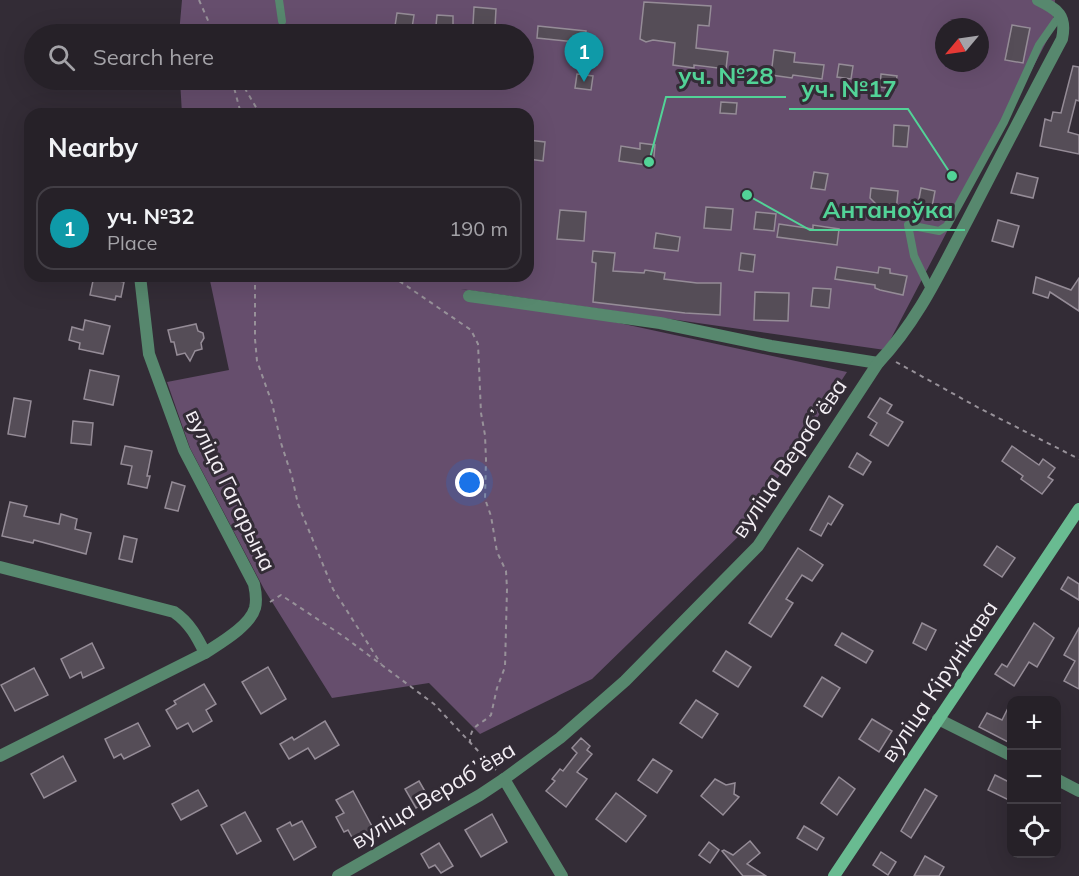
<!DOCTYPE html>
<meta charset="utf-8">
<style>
:root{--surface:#262128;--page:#322e34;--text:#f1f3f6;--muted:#a4a3a8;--line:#423e45;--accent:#db2777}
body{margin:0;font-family:Mulish,sans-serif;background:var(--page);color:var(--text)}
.controls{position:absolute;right:18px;bottom:18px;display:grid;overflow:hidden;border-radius:12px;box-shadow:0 6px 24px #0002}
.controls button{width:54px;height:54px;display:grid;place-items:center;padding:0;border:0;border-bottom:2px solid var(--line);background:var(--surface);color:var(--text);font:30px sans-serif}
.compass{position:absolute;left:935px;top:18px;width:54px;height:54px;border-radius:50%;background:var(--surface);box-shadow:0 6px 24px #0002;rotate:241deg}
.you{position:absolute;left:470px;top:483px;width:21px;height:21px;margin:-15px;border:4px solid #fff;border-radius:50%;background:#1a73e8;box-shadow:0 0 0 9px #1a73e833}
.badge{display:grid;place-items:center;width:39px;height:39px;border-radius:50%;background:var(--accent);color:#fff;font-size:20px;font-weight:700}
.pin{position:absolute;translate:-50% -50px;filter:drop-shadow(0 2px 3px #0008)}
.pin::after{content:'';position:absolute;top:32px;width:21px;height:18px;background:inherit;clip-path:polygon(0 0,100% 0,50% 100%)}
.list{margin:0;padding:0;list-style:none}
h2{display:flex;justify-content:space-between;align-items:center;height:78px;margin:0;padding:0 24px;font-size:26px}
h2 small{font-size:20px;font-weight:400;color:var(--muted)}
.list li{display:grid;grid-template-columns:39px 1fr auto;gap:18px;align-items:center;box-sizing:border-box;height:84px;margin:0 12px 12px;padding:0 12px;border:2px solid var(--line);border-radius:18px}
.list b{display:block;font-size:22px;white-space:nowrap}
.list p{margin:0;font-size:20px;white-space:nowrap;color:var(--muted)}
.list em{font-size:20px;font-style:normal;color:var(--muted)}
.icon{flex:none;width:33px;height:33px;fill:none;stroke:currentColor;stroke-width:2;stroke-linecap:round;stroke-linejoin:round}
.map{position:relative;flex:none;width:1079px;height:876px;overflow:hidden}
.search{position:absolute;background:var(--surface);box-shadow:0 6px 24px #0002;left:24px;top:24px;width:510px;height:66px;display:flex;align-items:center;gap:15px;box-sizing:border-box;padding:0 21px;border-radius:33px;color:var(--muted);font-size:22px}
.panel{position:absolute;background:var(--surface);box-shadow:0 6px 24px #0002;left:24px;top:108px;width:510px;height:174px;border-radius:18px}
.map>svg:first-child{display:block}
.green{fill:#664e6d;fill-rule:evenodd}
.building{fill:#554d57;stroke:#958c97;stroke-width:1.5}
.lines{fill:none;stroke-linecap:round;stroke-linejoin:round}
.path{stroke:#979199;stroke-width:2;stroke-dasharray:4.5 4.5;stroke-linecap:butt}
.lane{stroke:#57886e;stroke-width:8}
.street{stroke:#57886e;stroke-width:12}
.secondary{stroke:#69bb91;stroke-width:12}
.labels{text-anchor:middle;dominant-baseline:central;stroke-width:6;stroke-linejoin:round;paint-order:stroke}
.street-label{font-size:22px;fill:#f4eff5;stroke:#332c36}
.leader{fill:none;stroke:#52d397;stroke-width:2}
.callout-dot{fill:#52d397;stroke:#332c36;stroke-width:2}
.callout-label{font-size:24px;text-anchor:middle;font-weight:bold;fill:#52d397;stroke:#332c36;stroke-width:6;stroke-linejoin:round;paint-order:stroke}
</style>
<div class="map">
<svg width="1079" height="876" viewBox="0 0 1079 876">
<rect width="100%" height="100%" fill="#332c36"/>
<path class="green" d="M182,0H1055L1052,31L885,350L461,289L847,372L742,533L592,679L480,734L429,683L332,698L264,589L190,448L167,382L229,370L209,276H528V114H182L180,80H524V34H179ZM944,27H980V63H944Z"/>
<g class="building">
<polygon points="644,2 711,6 709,26 698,25 696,48 728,52 726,69 694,65 694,68 673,65 675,43 653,40 646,42 640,39"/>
<polygon points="474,7 496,9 495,27 473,25"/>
<polygon points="397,13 414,15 412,28 395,26"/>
<polygon points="437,15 453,16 453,27 436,26"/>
<polygon points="1012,25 1030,28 1023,63 1005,60"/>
<polygon points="538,26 586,31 585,43 537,38"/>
<polygon points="774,50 795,53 794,62 824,65 822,79 793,75 792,78 771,75"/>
<polygon points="839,64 853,66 851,79 837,77"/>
<polygon points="1073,66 1079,67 1079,101 1076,100 1068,132 1079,135 1079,154 1040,146 1045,119 1051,121 1053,112 1061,113"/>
<polygon points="577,74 593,76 591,90 575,88"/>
<polygon points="881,74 897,76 895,89 880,87"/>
<polygon points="721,102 737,103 736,114 720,113"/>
<polygon points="894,125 909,126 907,147 893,146"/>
<polygon points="528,140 545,142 543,161 528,159"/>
<polygon points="640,143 655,145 653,166 619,161 621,146 640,149"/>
<polygon points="814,172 828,174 825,190 811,188"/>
<polygon points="1017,173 1038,178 1033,198 1011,193"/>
<polygon points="871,188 898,191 896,212 876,210 876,204 870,198"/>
<polygon points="921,188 935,191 932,207 918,204"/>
<polygon points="706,207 733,209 731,230 704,228"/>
<polygon points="560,210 586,212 584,241 557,239"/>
<polygon points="756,212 776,214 774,231 754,229"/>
<polygon points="998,220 1019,226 1013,247 992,241"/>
<polygon points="779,224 813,229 813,225 839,229 837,245 777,237"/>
<polygon points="656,233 680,237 678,251 654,248"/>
<polygon points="593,251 615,253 613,271 644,273 645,270 665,273 664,279 697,283 721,283 720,315 685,313 593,302 596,263 592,262"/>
<polygon points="741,253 755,255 753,272 739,270"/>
<polygon points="837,267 878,273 879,267 890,269 890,273 907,276 903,295 880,290 875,288 875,285 835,279"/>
<polygon points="94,276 124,282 121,297 116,296 115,300 90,295"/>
<polygon points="1036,277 1071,290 1079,278 1079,311 1050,292 1048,298 1033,293"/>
<polygon points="813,288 831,289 829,308 811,306"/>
<polygon points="755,292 789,293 788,321 754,320"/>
<polygon points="85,320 110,326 103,354 79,349 80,343 69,340 72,327 83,330"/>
<polygon points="196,324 198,331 203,333 204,338 201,343 202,349 195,351 190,361 185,353 177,355 174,342 171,342 168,330"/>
<polygon points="90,370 119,376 113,405 84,399"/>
<polygon points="14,398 31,401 25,437 8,434"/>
<polygon points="880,398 892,405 887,413 903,422 888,446 870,435 877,423 868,417"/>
<polygon points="73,421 93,423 91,445 71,443"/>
<polygon points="125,446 152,451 147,476 150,476 147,488 128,484 132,466 121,464"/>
<polygon points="1012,446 1039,465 1043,459 1055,468 1048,477 1053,480 1042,494 1021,479 1023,476 1002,461"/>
<polygon points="857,453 871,462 863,475 849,467"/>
<polygon points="172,482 185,486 178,511 165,508"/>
<polygon points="829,496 843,505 831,525 828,523 821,536 810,530"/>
<polygon points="10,502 27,506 24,516 59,524 61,514 77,519 75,529 91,533 86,554 34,540 33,543 2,536"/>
<polygon points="124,536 137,539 132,562 119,559"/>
<polygon points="997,546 1015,558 1002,577 984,565"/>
<polygon points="798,548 823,565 812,581 802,575 786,599 793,603 771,637 749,623"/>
<polygon points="1068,577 1079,584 1079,600 1061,589"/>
<polygon points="922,623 936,630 926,650 913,643"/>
<polygon points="1034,623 1054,638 1037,667 1029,662 1014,686 995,674 1002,664 1007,667"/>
<polygon points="1079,628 1079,689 1064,681 1075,661 1064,655"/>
<polygon points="842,633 873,651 866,663 835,645"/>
<polygon points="92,643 104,668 83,678 81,672 70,678 61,659"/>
<polygon points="726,651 751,667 738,687 713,671"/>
<polygon points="268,667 286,699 261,714 242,682"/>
<polygon points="34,668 48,695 15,711 1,685"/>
<polygon points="822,677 840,688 822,717 804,706"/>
<polygon points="204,684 216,704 206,710 212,721 193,732 188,723 177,729 166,710 176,704 174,701"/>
<polygon points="696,700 718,714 702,738 680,723"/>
<polygon points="1011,702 1011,735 1008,742 979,727 987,713 1002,720"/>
<polygon points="872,719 892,731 879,752 859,739"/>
<polygon points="325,721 339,745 315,759 308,748 289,759 280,744 292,737 294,740"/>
<polygon points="138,723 150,746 124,759 121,754 114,758 105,739"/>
<polygon points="581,738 590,746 587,750 592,754 577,772 587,779 566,807 546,791 555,781 552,779 560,769 563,771 577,753 572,748"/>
<polygon points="63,756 76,781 44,798 31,774"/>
<polygon points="653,759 672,771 657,793 638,780"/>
<polygon points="995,775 1011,783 1011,801 988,790"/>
<polygon points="839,777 855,789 837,815 821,803"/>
<polygon points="715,779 726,785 735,783 734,794 739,797 723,815 701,796"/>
<polygon points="419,781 430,800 416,808 405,789"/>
<polygon points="925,789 937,796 911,838 901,831"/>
<polygon points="198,790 207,806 181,820 172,804"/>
<polygon points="353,791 374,830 354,841 348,830 344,832 336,817 344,813 336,800"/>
<polygon points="616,793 646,816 626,842 596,819"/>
<polygon points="245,812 261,841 237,854 221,825"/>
<polygon points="492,814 507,842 481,857 465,830"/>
<polygon points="302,821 316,847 294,860 277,829 290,822 292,826"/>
<polygon points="804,826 824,838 817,850 797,838"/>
<polygon points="750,841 760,853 747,864 766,876 743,876 722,851 724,850 733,855"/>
<polygon points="709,842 719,850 710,863 699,855"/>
<polygon points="439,843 453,866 441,873 435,865 429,868 421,854"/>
<polygon points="881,852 896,862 888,875 873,865"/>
<polygon points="925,856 944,867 939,876 914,876"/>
</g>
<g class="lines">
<g class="path">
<polyline points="199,0 214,34"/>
<polyline points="232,80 241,114"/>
<polyline points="240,80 260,114"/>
<polyline points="255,276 255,339 257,361 272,403 281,443 292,477 298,504 333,589 381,664"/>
<path d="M392,276L471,330L478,344L481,413L485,435L486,460L485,499L491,516L497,552L506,571L507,589L505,667L497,688L491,715C479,726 470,725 470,743"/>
<polyline points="896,362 979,408 1079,459"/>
<polyline points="270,602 281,595 343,636 434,704 496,770"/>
</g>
<g class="lane">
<polyline points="279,0 282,21"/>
<polyline points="931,291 914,256 908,225 939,231 947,226 1004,122 1039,45 1060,15"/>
</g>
<g class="street">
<polyline points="469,296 660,323 771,346 878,363"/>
<path d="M0,567L174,612C190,623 197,637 205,653"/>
<polyline points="938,719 1012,756"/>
<path d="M0,756L205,653C220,643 250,626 255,608C257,600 256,593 254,584L184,450L149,354L140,276"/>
<polyline points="504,779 562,876"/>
<polyline points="1056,779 1079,791"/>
<path d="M338,876L480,795L504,779L560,738L625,681L758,546L878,363C918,321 941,270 968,219C999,159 1030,99 1062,39C1067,15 1058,10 1038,0"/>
</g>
<polyline class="secondary" points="834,876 1079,509"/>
</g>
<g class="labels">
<g class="street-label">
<text transform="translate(789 458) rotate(-56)">вуліца Верабʼёва</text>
<text transform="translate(231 490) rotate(64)">вуліца Гагарына</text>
<text transform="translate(939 681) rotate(-56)">вуліца Кірунікава</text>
<text transform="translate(433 795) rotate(-31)">вуліца Верабʼёва</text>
</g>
</g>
<path class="leader" d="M649 162L666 97H786M952 176L908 109H789M747 195L810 230H965"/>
<g class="callout-dot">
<circle cx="649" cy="162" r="6"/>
<circle cx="952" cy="176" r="6"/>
<circle cx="747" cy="195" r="6"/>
</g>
<g class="callout-label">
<text x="726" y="84">уч. №28</text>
<text x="849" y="97">уч. №17</text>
<text x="888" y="218">Антаноўка</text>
</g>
</svg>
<div class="controls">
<button>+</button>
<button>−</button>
<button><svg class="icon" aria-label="locate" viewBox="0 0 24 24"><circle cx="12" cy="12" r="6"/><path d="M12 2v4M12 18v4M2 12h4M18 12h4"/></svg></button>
</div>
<svg class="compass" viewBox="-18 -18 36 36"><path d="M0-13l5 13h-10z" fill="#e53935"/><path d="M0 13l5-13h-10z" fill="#a4a3a8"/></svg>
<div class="you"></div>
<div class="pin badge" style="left:584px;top:82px;background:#0f9aa8">1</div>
<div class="search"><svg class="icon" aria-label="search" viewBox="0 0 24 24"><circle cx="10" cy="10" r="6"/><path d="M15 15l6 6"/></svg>Search here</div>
<section class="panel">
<h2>Nearby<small></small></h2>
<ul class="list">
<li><span class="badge" style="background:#0f9aa8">1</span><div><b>уч. №32</b><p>Place</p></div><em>190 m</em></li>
</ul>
</section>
</div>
